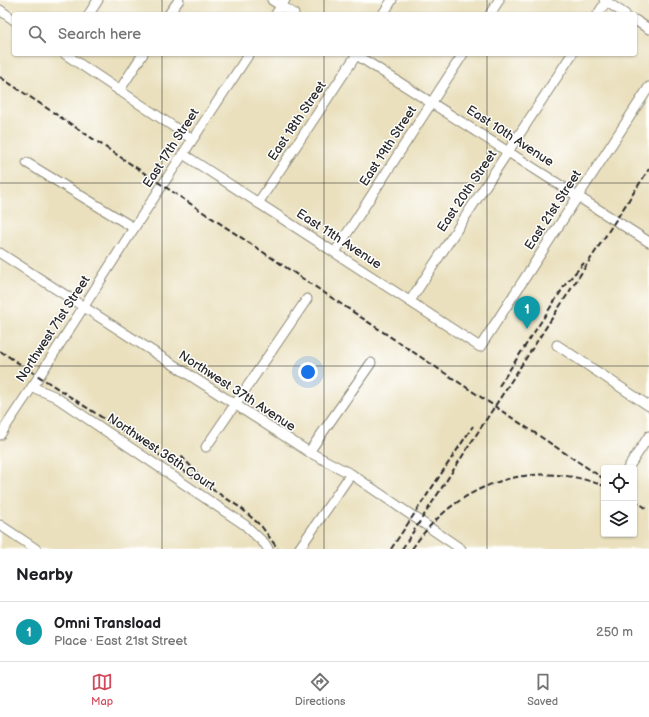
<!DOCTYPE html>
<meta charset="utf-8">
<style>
:root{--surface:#fff;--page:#f2f2f2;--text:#202124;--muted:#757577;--line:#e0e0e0;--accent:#d1495b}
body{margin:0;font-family:"Balsamiq Sans",sans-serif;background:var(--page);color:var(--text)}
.controls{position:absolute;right:12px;bottom:12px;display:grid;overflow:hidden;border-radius:4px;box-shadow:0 1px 3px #0004}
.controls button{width:36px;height:36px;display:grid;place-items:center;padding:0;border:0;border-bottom:1px solid var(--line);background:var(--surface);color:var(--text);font:20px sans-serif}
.you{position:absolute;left:308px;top:372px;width:14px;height:14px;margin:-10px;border:3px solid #fff;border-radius:50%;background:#1a73e8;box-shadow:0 0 0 6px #1a73e833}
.badge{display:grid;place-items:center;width:26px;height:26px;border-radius:50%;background:var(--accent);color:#fff;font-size:13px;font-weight:700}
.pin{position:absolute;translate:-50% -33px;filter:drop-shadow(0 1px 2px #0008)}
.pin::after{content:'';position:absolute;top:21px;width:14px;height:12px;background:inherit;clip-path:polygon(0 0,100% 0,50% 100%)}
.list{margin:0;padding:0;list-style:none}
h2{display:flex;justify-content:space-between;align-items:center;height:52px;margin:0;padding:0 16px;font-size:17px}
h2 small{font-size:13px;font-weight:400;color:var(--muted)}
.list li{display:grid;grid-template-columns:26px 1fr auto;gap:12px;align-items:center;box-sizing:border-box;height:60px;padding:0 16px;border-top:1px solid var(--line)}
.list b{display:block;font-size:15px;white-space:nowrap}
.list p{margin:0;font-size:13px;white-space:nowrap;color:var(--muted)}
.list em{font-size:13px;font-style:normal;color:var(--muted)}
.icon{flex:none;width:22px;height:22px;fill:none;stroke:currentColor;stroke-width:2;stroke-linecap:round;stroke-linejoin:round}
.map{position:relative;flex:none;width:649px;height:549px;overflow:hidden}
.search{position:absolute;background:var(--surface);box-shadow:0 1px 3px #0004;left:12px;right:12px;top:12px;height:44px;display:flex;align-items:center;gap:10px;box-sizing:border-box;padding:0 14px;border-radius:4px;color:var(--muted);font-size:15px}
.sheet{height:112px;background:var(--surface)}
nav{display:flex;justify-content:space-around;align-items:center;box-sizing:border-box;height:56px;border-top:1px solid var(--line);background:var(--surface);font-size:11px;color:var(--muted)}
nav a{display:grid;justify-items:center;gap:2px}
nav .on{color:var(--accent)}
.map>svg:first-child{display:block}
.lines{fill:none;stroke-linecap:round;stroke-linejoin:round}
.minor-casing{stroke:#8a8674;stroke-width:11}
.minor{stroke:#fff;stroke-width:9}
.rail{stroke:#2b2b2b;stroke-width:2;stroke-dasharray:6 3;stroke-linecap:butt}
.grid{fill:none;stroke:#2b2b2b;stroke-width:1;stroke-opacity:0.55}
.labels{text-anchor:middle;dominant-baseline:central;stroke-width:3;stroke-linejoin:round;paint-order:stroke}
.street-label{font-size:13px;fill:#2b2b2b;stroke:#fff}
</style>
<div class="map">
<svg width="649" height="549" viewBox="0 0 649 549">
<rect width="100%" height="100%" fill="#fff"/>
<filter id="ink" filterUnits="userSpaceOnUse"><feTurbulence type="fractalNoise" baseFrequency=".025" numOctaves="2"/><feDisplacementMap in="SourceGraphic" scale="8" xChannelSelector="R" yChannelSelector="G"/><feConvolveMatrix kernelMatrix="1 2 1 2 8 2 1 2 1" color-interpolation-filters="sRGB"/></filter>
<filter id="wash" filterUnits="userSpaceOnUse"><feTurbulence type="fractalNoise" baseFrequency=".012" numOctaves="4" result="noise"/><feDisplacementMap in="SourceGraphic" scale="16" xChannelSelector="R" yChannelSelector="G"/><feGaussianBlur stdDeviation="0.9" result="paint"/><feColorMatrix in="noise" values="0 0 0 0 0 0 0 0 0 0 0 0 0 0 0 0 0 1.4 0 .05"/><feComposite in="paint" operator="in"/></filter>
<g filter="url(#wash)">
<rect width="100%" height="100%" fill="#eae0bd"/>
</g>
<g filter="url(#ink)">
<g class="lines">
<defs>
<g id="minor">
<polyline points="272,0 294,14"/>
<polyline points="604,0 625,14"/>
<polyline points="0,10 14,20"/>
<polyline points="89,14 98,0"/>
<polyline points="169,14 179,0"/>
<polyline points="276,14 285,0"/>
<polyline points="383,14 392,0"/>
<polyline points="490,14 499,0"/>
<polyline points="598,14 607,0"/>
<polyline points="635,20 649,29"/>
<polyline points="65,54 192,139"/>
<polyline points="355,54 649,242"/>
<polyline points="119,91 143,54"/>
<polyline points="183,154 480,347 649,87"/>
<polyline points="27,163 134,228"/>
<polyline points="258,203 357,54"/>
<polyline points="335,252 463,54"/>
<polyline points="0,253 309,452 351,474 461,549"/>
<polyline points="410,301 572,54"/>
<polyline points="557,345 649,406"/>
<polyline points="32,387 54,396 245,525 265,544 268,549"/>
<polyline points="0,435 42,372 134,228 249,54"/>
<polyline points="206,447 307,299"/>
<polyline points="309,452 371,363"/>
<polyline points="628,468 649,436"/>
<polyline points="0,525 36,549"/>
<polyline points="299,549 351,474"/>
</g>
</defs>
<use href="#minor" class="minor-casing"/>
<use href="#minor" class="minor"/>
<g class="rail">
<polyline points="0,77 604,479"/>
<polyline points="0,351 241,508 262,527 278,549"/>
<polyline points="499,386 567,282 584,263"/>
<polyline points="181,456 200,476"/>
<polyline points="634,500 649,510"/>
<polyline points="391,549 473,426"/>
<polyline points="402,549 649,169"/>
<path d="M412,549C455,484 531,457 604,486"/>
</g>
</g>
</g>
<path class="grid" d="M162,0V14M324,0V14M487,0V14M162,54V549M324,54V549M487,54V549M0,183H649M0,366H649"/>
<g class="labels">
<g class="street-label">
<text transform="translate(297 121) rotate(-56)">East 18th Street</text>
<text transform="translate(510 136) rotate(33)">East 10th Avenue</text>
<text transform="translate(388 146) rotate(-57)">East 19th Street</text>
<text transform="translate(171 148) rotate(-57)">East 17th Street</text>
<text transform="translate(467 191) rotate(-56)">East 20th Street</text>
<text transform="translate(553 210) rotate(-57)">East 21st Street</text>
<text transform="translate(339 239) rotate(33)">East 11th Avenue</text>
<text transform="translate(53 329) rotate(-57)">Northwest 71st Street</text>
<text transform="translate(237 391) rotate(33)">Northwest 37th Avenue</text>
<text transform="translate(161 452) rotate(34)">Northwest 36th Court</text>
</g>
</g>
</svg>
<div class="controls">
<button><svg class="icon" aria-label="locate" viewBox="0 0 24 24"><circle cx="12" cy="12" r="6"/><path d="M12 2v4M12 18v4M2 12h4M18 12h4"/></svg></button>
<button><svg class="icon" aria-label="layers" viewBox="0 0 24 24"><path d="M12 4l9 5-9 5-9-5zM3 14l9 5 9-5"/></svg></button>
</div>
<div class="you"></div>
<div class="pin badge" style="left:527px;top:329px;background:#0f9aa8">1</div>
<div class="search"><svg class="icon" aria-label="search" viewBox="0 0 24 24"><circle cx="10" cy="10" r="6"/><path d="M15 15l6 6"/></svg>Search here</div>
</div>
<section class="sheet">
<h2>Nearby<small></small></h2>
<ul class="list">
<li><span class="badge" style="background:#0f9aa8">1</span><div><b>Omni Transload</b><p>Place · East 21st Street</p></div><em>250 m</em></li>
</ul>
</section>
<nav>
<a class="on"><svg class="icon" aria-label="map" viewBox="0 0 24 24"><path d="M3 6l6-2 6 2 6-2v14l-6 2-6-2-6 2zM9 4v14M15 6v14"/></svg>Map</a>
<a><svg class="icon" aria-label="directions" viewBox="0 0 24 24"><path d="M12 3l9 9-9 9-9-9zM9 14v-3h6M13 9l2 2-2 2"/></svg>Directions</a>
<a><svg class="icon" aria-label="saved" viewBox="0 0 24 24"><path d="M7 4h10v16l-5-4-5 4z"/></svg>Saved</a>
</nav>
